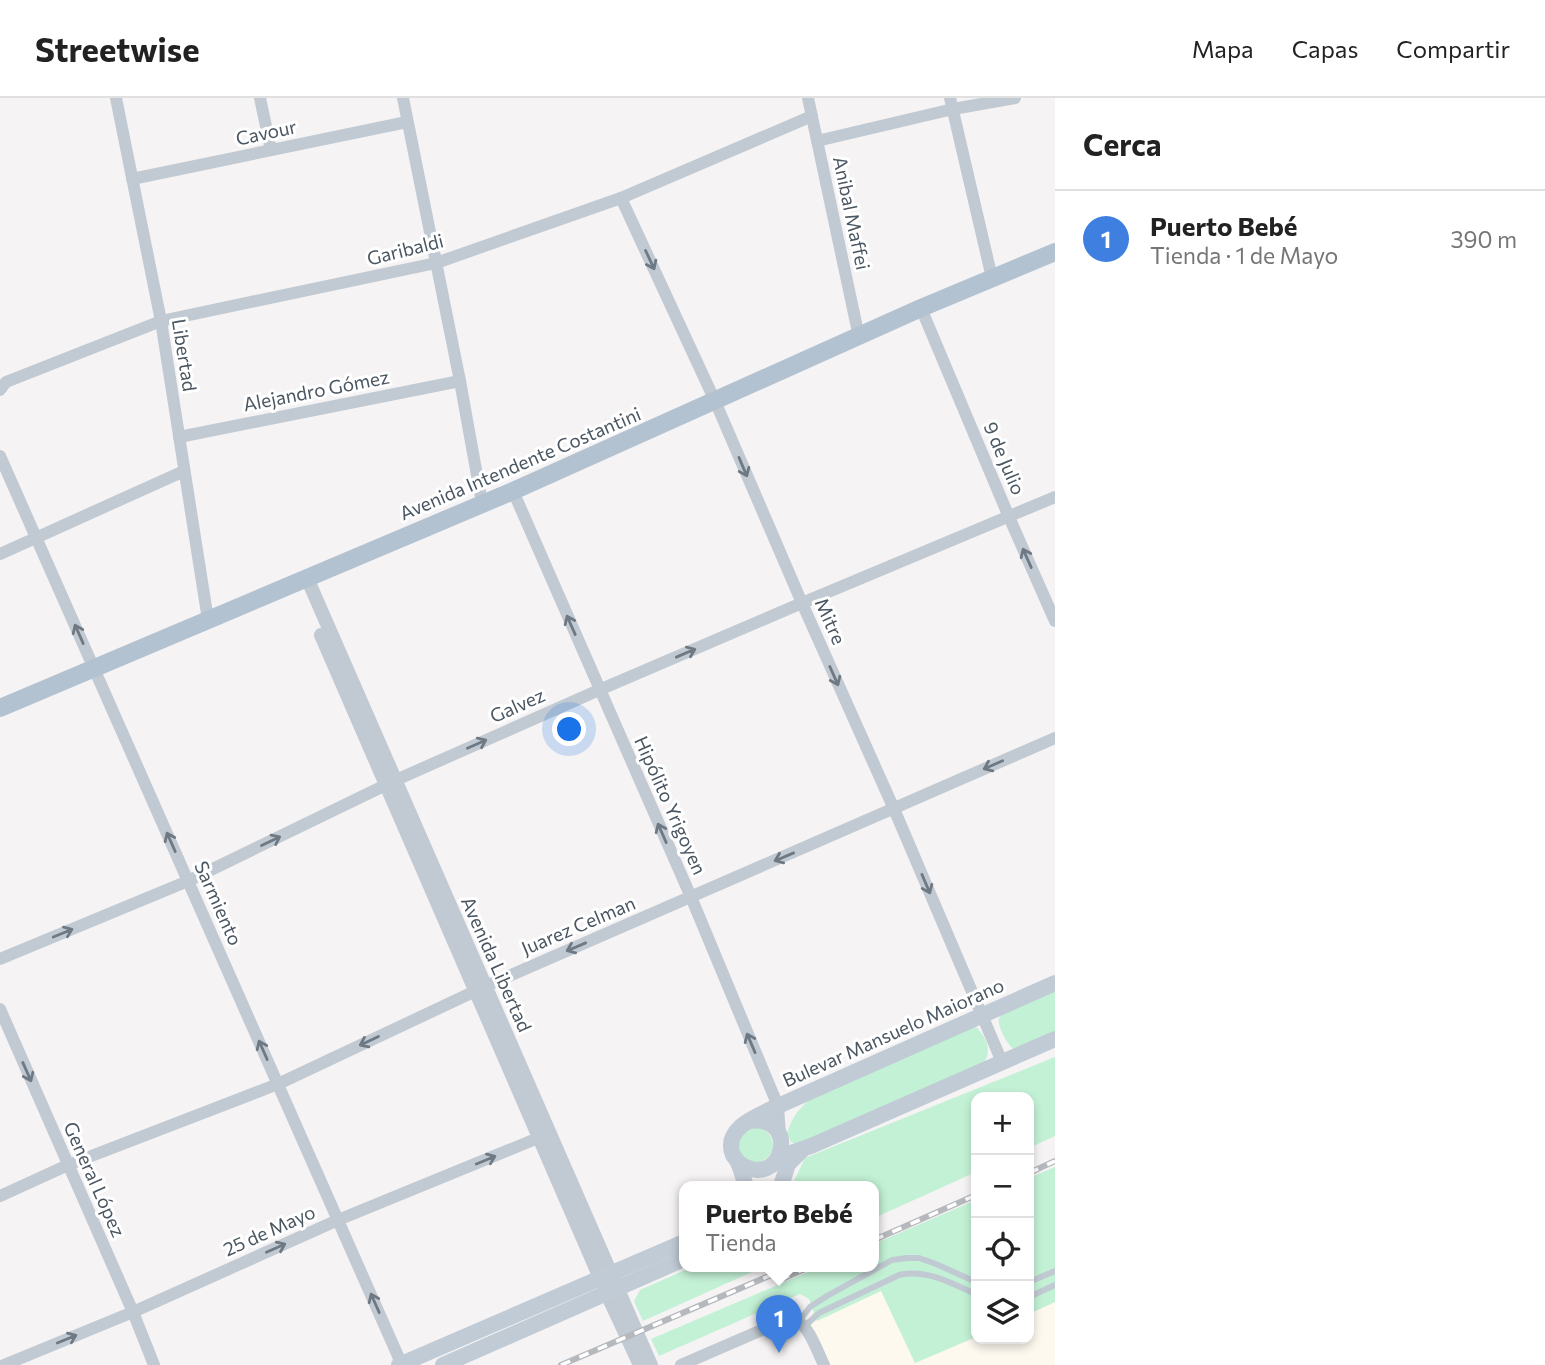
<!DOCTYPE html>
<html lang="es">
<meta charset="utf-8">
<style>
:root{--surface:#fff;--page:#f2f2f2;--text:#222;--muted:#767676;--line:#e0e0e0;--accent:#1a73e8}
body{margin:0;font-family:Commissioner,sans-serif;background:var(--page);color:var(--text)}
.controls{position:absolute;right:21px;bottom:21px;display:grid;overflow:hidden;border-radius:14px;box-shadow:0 4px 10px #0003}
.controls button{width:63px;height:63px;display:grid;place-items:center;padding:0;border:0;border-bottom:2px solid var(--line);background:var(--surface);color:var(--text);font:35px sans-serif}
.you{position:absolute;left:570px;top:632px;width:24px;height:24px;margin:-18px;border:5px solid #fff;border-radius:50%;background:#1a73e8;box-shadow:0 0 0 10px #1a73e833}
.badge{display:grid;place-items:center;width:46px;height:46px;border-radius:50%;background:var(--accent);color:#fff;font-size:23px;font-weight:700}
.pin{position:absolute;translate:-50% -58px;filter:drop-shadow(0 2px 4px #0008)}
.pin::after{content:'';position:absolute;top:37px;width:24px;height:21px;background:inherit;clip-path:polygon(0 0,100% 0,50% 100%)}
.popup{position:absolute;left:679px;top:1083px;width:200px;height:91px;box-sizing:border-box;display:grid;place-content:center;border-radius:14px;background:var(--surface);filter:drop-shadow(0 2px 5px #0005);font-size:23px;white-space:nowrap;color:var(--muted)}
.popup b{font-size:26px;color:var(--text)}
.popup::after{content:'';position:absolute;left:50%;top:100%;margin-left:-14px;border:14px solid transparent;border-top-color:var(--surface)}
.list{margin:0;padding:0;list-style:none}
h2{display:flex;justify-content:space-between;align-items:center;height:91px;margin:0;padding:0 28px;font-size:30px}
h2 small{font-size:23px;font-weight:400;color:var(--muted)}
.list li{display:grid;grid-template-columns:46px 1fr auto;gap:21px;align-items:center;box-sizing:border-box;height:98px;padding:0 28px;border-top:2px solid var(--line)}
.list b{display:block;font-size:26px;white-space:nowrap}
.list p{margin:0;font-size:23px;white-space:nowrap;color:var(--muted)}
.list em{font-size:23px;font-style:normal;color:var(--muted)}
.icon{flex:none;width:38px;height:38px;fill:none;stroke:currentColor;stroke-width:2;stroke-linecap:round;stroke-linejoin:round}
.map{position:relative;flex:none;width:1055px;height:1267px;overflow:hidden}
header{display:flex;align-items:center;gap:42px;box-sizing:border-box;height:98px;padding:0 35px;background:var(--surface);border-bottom:2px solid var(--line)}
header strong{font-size:33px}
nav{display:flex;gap:38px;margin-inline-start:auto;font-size:24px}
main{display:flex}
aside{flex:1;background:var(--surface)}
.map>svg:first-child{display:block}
.commercial{fill:#fdf9ef}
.green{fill:#c3f1d5}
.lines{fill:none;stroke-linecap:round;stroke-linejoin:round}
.service{stroke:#c1cad2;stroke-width:6}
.minor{stroke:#c1cad2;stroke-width:12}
.tertiary{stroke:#c1cad2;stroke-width:14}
.secondary{stroke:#c1cbd6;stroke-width:16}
.primary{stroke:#b3c2d1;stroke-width:18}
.rail-casing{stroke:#b5b8bd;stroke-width:6}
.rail{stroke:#fff;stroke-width:3.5;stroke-dasharray:10;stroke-linecap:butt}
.oneway{stroke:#6e7983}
.labels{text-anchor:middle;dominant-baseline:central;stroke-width:6;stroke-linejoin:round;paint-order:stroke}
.street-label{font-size:19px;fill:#4a5661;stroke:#fff}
</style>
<header>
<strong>Streetwise</strong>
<nav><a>Mapa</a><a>Capas</a><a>Compartir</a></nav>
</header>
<main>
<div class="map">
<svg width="1055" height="1267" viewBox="0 0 1055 1267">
<rect width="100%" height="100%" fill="#f5f3f3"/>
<polygon class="commercial" points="881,1193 915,1265 976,1239 976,1241 1029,1241 1029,1216 1055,1204 1055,1267 824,1267 805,1228"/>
<g class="green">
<path d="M1055,890V937L1014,952C1008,947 1000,933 999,925C998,919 1001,917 1004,913Z"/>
<path d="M968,929H976C987,940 993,954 982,967L799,1047L791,1044L787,1035C792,1019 800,1009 813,999Z"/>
<polygon points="1055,959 1055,1038 1029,1050 1029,999 976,999 976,1074 874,1120 874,1089 795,1089 794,1083 805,1060"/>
<circle cx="756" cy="1047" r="17"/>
<polygon points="1055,1069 1055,1204 1029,1216 1029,1080"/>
<polygon points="976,1102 976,1239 915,1265 881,1193 817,1223 809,1201 800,1196 659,1258 651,1241 820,1169 874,1169 874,1146"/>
<polygon points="692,1169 763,1169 643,1223 634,1203 640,1192"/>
</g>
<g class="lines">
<g class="service">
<polyline points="1029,1184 1055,1173"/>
<polyline points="1029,1199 1055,1187"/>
<polyline points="799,1223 810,1209 827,1198 892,1162 907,1160 919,1160 936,1166 976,1184"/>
<path d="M805,1228L819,1215L899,1177C928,1171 950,1185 976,1196"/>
</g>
<g class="minor">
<polyline points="116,0 161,223 208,522"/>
<polyline points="260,0 271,52"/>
<polyline points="403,0 460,283 482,405"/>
<polyline points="808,0 859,239"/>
<polyline points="950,0 992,180"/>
<polyline points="817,43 953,11 1015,0"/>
<polyline points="132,81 407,24"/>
<polyline points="621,100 715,303 802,505 894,711 1002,964"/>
<polyline points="921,210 1009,419 1055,523"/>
<polyline points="0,292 6,284 161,223 436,165 621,100 812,18"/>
<polyline points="179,339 460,283"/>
<polyline points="0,358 402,1267"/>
<polyline points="513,393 691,799 778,1008 780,1038"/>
<polyline points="0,456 184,373"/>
<polyline points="0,861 188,783 396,682 599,592 802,505 1055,399"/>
<polyline points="0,911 133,1214 154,1267"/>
<polyline points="0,1098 68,1067 278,986 486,888 1055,640"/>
<polyline points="4,1267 133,1214 338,1122 548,1036"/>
<path d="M681,1267L778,1225C783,1224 790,1222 796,1223C808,1225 818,1255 824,1267"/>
</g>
<g class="tertiary">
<polyline points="307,480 651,1267"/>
<polyline points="321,537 607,1196 640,1267"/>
</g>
<g class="secondary">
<polyline points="779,1059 811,1048 1055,941"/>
<path d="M739,1065C783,1095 802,1016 749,1023"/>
<polyline points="781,1088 788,1066 802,1052"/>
<path d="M746,1089C744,1082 742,1074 739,1067C738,1063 735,1060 733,1057C722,1029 760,1017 778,1008L1055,885"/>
<polyline points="399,1267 684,1144"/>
<polyline points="443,1267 684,1161"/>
</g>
<polyline class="primary" points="0,610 513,393 921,210 1055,154"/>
<defs>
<g id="rail">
<polyline points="1029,1075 1055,1063"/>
<polyline points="874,1142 976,1097"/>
<polyline points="780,1182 809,1169"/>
<polyline points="561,1267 790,1169"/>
</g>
</defs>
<use href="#rail" class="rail-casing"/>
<use href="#rail" class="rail"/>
</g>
<defs><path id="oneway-shaft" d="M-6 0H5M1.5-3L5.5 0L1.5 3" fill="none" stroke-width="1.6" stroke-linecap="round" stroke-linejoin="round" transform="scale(1.75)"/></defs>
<g class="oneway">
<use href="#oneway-shaft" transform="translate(650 162) rotate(65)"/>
<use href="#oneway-shaft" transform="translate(743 369) rotate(67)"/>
<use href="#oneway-shaft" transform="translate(1027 460) rotate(-114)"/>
<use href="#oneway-shaft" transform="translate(571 527) rotate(-114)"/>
<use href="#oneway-shaft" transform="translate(79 536) rotate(-114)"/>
<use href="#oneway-shaft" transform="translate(686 555) rotate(-23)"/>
<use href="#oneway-shaft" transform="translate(834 578) rotate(66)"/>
<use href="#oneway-shaft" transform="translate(477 646) rotate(-24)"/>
<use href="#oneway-shaft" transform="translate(993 667) rotate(156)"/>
<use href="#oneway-shaft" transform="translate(662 735) rotate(-114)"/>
<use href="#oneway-shaft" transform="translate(271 743) rotate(-26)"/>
<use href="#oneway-shaft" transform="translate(171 744) rotate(-114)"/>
<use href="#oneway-shaft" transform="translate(784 759) rotate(157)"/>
<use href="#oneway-shaft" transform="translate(926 786) rotate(67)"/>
<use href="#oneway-shaft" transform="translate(63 835) rotate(-22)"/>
<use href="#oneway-shaft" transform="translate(576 849) rotate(157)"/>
<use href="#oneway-shaft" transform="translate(369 943) rotate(155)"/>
<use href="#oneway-shaft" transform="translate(751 945) rotate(-113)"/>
<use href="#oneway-shaft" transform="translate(263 952) rotate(-114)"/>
<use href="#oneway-shaft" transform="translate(27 974) rotate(66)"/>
<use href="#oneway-shaft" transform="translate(486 1062) rotate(-22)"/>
<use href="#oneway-shaft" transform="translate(276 1150) rotate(-24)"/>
<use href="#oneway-shaft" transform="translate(375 1205) rotate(-114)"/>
<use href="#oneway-shaft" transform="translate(67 1241) rotate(-22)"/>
</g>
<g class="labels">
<g class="street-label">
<text transform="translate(266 34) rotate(-12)">Cavour</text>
<text transform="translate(852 115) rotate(78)">Anibal Maffei</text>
<text transform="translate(405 151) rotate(-14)">Garibaldi</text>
<text transform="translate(185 257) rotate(81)">Libertad</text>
<text transform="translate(316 292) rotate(-11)">Alejandro Gómez</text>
<text transform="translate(1005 360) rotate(67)">9 de Julio</text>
<text transform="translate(520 365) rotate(-23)">Avenida Intendente Costantini</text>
<text transform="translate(831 523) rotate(66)">Mitre</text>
<text transform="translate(517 607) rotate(-24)">Galvez</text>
<text transform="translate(671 707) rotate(66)">Hipólito Yrigoyen</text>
<text transform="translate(219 805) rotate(66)">Sarmiento</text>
<text transform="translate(578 827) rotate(-23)">Juarez Celman</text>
<text transform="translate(497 866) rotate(66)">Avenida Libertad</text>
<text transform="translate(893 934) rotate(-24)">Bulevar Mansuelo Maiorano</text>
<text transform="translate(95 1081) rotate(66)">General López</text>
<text transform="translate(269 1132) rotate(-24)">25 de Mayo</text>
</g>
</g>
</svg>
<div class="controls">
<button>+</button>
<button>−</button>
<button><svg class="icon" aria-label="locate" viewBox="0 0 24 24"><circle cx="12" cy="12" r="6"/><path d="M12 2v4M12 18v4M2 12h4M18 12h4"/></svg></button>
<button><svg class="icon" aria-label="layers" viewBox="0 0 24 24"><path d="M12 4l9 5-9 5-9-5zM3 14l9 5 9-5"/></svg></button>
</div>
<div class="you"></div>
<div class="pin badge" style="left:779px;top:1255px;background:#3f7fe0">1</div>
<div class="popup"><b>Puerto Bebé</b>Tienda</div>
</div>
<aside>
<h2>Cerca<small></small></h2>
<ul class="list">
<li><span class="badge" style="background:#3f7fe0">1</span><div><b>Puerto Bebé</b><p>Tienda · 1 de Mayo</p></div><em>390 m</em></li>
</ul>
</aside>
</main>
